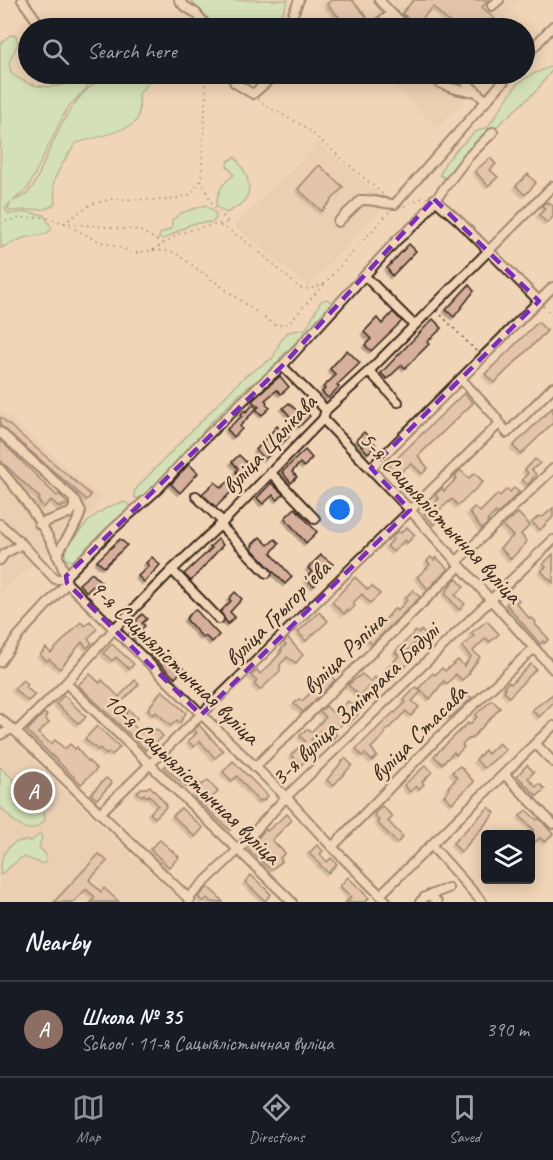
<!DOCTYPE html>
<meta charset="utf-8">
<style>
:root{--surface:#171b24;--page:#20242c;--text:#f1f3f6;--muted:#9ea1a6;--line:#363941;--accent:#8c9099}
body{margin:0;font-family:Caveat,sans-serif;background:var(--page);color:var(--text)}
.controls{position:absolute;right:18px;bottom:18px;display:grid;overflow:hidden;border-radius:6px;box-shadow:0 3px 15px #0003}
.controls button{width:54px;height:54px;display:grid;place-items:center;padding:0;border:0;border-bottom:2px solid var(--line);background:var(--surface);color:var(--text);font:30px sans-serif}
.you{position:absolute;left:340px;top:510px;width:21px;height:21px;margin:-15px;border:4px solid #fff;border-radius:50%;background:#1a73e8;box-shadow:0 0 0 9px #1a73e833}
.badge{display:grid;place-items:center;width:39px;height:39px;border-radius:50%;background:var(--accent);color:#fff;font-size:20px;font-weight:700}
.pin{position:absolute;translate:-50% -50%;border:3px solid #fff;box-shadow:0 2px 6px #0006}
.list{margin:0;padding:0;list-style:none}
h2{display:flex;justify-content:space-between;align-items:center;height:78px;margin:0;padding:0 24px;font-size:26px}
h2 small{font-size:20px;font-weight:400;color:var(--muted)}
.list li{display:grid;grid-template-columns:39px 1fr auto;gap:18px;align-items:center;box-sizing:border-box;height:96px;padding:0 24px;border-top:2px solid var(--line)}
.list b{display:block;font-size:22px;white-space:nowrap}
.list p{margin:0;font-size:20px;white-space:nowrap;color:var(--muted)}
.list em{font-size:20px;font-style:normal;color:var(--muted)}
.icon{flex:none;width:33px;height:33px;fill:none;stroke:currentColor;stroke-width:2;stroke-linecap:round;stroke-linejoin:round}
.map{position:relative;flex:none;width:553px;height:902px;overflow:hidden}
.search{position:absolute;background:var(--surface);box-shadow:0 3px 15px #0003;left:18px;right:18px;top:18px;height:66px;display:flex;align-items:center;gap:15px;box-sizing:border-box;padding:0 21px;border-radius:33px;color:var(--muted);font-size:22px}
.sheet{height:174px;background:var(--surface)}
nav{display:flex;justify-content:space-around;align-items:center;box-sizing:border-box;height:84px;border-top:2px solid var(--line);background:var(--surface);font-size:16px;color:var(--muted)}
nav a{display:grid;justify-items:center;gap:3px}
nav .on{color:var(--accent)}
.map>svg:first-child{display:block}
.built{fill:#e5c7ac}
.green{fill:#b2f0b6;stroke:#768d6a;stroke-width:1.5}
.building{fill:#d6af9d;stroke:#3b2a1e;stroke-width:1.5;filter:url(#shadow)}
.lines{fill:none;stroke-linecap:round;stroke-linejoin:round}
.minor-casing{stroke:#3b2a1e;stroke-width:12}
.path{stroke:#3b2a1e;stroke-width:1.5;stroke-dasharray:1.5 4.5;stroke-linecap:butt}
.minor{stroke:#f0d5b7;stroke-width:8}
.marked{fill:none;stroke:#7b2cbf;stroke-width:4.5;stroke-dasharray:12 8;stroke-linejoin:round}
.labels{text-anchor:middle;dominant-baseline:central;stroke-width:5;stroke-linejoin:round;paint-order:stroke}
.street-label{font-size:24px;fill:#3b2a1e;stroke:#f0d5b7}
</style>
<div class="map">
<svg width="553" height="902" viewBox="0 0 553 902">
<defs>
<filter id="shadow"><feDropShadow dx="-2.5" dy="2.5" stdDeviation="0" flood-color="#0004"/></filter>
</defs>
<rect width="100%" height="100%" fill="#f0d5b7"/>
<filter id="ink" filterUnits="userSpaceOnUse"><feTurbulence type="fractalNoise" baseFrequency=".0167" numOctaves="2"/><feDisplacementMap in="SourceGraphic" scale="12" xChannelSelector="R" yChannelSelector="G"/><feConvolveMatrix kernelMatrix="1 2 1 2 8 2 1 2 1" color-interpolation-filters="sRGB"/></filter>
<g filter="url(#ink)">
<g class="built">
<polygon points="324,0 520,0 494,28 455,28 433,8 415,26 410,22 404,28 341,28 318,5"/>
<polygon points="384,74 450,74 465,87 468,97 437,128"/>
<polygon points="319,142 384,199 382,209 308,286 234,226"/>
<polygon points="0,409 102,498 67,543 38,559 0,594"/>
<polygon points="10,737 113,838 183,902 0,902 0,744"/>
</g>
<g class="green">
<polygon points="190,0 288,0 276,28 217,28"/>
<path d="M10,35L16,36L18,44L9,62L11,73C27,86 46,90 67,84C75,82 78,78 86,79L88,84L86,89L70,105L63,116L28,188L13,201L27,194L34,185C49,154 70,88 107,78C113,76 122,80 129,81L141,74H172V76C167,77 163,75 157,76C150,78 145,88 139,93C139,102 141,112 136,121C131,130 87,140 76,143C68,156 59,166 54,181C52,189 57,196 54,205L45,209L10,211L8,208L11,202L5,209L9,214L26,212L44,215L52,229L46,234L23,238L1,248L0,44Z"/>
<polygon points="550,67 553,69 537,90 483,139 450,176 445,178 440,175 445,163 458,148 475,132 488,127 517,84 531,75"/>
<path d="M235,157C253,181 257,199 226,213L216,206C218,190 222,184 234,175L227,166L228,161Z"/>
<polygon points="206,205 215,213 216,219 212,222 191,224 164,239 159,238 160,234 172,228 172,220 181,213"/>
<polygon points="327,299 331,302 332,307 280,358 275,367 244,390 210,423 163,481 142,498 135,498 134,492 140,484 245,376 273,358 280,342 288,332 306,329 321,301"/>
<path d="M125,502L130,506L129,511L80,557L72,561L67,560L64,552C81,529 95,507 125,502Z"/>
<path d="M0,767L43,808L45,820C26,841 15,821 0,807Z"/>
<path d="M40,834L42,837L39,847L46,855V862L43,864L24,857L21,858L0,875C0,855 8,838 31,841Z"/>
</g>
<g class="building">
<polygon points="331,0 352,0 367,17 360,23 358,21 349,28 327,4"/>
<polygon points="414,0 489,0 482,7 499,23 494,28 455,28 433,7 415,26 402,13"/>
<polygon points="490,158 496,164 490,170 498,177 488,186 475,171"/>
<polygon points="319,165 343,187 322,211 298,189"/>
<polygon points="528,174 536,183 525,195 516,186"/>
<polygon points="546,202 548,204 549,202 553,206 553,217 547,223 539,215 545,209 542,206"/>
<polygon points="409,244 416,251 392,276 387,268"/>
<polygon points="469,285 474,291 454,317 446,310"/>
<polygon points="393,312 402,321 371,351 365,345 371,339 364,332 377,318 382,324"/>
<polygon points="433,319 442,328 427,342 429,344 405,368 402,365 387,379 381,373"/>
<polygon points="538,322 547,331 494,383 485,374"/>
<polygon points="347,350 360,363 337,385 339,387 328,398 322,392 325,389 323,387 336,375 330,369"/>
<polygon points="280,376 289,387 281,394 277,390 265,400 267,402 266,404 270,408 262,415 256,409 259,407 252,401"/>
<polygon points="464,393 473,403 418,456 428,468 422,474 411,463 398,475 389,466"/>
<polygon points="289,403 299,413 302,409 310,416 299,427 283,408"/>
<polygon points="253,405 257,408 240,426 242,429 234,437 227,429 242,416 241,414 245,410 246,412"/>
<polygon points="553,407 553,423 521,454 513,446"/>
<polygon points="0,417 91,495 87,500 0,425"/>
<polygon points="277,426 289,437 265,459 256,450"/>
<polygon points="364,432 376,445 368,453 356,440"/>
<polygon points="0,440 57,496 59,494 68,504 65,506 63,505 60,508 51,500 44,507 38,501 40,498 0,460"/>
<polygon points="305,450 312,458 304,467 300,463 292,472 297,477 291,483 282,472"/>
<polygon points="239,455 253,469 243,479 236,472 238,468 232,462"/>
<polygon points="535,459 540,463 532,470 536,474 528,485 522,480 528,473 525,470"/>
<polygon points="189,464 198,473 180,493 171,484"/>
<polygon points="460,470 469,478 475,473 483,482 458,506 452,499 437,512 442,517 434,525 424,513 439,499 435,495 442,488 444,491 457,478 455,476"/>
<polygon points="215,482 221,488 228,482 235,488 216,507 202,494"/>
<polygon points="271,483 283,494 278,500 273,495 263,504 257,498"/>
<polygon points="514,488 519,492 498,514 496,512 487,521 489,522 482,529 469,512 474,507 480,512 498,494 500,496 507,489 510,492"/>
<polygon points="295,508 317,532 306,543 285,518"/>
<polygon points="553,508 553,517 540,530 532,522 539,516 543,517"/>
<polygon points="518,513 530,525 521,534 527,542 511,559 500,548 513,536 503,526"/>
<polygon points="407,527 415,535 407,543 405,540 393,552 387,546 394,539 392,537 398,531 401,533"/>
<polygon points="260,537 268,545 275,539 279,543 271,553 292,577 285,584 252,549 253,547 252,545"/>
<polygon points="120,539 127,545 104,567 97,561"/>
<polygon points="218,539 223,545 191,581 184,574 212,548 210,547"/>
<polygon points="553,554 553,583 541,571 546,567 543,564"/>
<polygon points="321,555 333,564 314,586 306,578 312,572 308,568"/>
<polygon points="152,557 160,565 144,582 138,576 149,566 146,563"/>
<polygon points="431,557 434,560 436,557 448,569 428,589 417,577 430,565 427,561"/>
<polygon points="92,573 101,582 97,586 95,584 87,592 79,584"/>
<polygon points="355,577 368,590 372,586 380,594 370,603 362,594 353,603 355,606 349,612 347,610 344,614 332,602"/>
<polygon points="456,578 464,587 455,595 465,604 459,610 445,593"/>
<polygon points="413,590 420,597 372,644 366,638 375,632 395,608 397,611 407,600 405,598"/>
<polygon points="235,592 242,599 230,612 235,617 228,624 220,612 231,601 229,599"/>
<polygon points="515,596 519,600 516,603 530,619 532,618 536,622 535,624 549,639 545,643 543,641 540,644 506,604"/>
<polygon points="195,609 219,635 212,642 205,636 203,638 186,619"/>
<polygon points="319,612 328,621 306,641 298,632"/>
<polygon points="142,614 147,619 142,623 145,626 141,629 144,632 137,639 130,632 138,624 136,621"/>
<polygon points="90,621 97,629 88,639 92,643 87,648 82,642 60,669 49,659 47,661 40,655 46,648 51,653 81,622 85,626"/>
<polygon points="487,621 499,634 490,642 486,638 473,651 480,657 469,672 470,673 462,680 456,674 447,684 444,681 430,699 419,688 433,673 435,675 442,668 445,671 458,660 464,666 471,657 462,647 474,636 471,633"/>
<polygon points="421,630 431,640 423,648 416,642 407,651 414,658 392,680 390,678 375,692 369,687 360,696 348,685 362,674 371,682 375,677 379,681 388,672 386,669 399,656 395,652 416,631 418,633"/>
<polygon points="288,638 303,655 296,663 287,657 280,665 280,671 260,690 254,684 257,681 251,676 257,670 260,674 271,664 282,651 280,650 286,645 283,643"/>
<polygon points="112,644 134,664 129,669 116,657 112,661 103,653"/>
<polygon points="156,647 163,652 165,650 184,669 175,678 150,654"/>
<polygon points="531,664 536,669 509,697 504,691 506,689 504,687 509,682 511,684"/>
<polygon points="328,673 335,680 303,712 294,704 299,699 302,701 325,679 323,678"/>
<polygon points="90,674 100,683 102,680 119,697 135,680 139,684 118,706 126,714 129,710 137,718 132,724 141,733 146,728 151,733 156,729 163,736 156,743 154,741 146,750 78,685"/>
<polygon points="23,680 28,684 26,687 35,695 28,701 14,689"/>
<polygon points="416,687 421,692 412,701 419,707 411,716 406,711 384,733 385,734 371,748 377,756 372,761 365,754 362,756 356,749 394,712 395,713 406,702 404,700"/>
<polygon points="162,690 186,713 180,723 177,720 171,726 156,712 153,715 148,709"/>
<polygon points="466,693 472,698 450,718 444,712"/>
<polygon points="553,694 553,703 539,717 532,710"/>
<polygon points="64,695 86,717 79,724 56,704"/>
<polygon points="359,699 363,703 356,710 359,713 350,723 347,719 334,732 337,735 331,740 321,730 311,740 318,747 316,748 318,750 312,757 311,755 301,765 291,755 305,741 300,736 307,729 311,732 326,717 320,711 326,706 335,715 348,701 352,705"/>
<polygon points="492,700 500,708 471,739 468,739 462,745 464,747 456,755 454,752 442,764 434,756 468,723 469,725 477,717 475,715"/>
<polygon points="44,713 47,715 45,718 49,723 38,733 51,744 55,740 65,749 70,744 75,749 77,747 83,756 97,769 81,784 27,731"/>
<polygon points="199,725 223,751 215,758 200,741 194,747 188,741 197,733 194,730"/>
<polygon points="97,726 120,747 112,755 109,752 106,755 100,748 98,750 85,739"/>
<polygon points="499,743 506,750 484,768 476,760 485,750 488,754"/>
<polygon points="345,758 352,765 333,786 327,780"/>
<polygon points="171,760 183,772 185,770 202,785 208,780 218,792 210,799 227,815 230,813 238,821 230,830 195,798 194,794 199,789 192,782 187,787 164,767"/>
<polygon points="233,761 268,796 263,801 261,800 259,802 237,776 232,781 223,772"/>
<polygon points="426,765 432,772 422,782 424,784 419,789 416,786 410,792 404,785"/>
<polygon points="527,765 534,772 528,778 536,787 539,784 545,789 537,796 517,776"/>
<polygon points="460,766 474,782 452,803 444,795 450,789 448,787 457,778 452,772"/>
<polygon points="106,778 112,783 97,799 91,794"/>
<polygon points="150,786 166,804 165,805 166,807 155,818 150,813 158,805 149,795 147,797 144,794 142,796 137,792 142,788 147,788"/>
<polygon points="382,806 393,817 388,821 403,837 397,843 377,822 379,820 374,814"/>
<polygon points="489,807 495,813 461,852 453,843"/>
<polygon points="181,808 203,828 195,837 173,816"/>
<polygon points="526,810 537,820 539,818 553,834 545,842 540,838 535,842 531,837 530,834 534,830 520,816"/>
<polygon points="287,814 292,820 272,840 285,853 280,858 282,861 271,870 249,850 265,829 267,831"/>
<polygon points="160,840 179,857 169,867 150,849"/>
<polygon points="317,845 323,851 320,854 327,862 331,858 337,864 328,873 309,853"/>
<polygon points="99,854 107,861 89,880 101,892 104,888 119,902 91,902 95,897 86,889 74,902 54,902"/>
<polygon points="251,875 271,894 265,901 245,882"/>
<polygon points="348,877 369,898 365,902 346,902 351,897 340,886"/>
<polygon points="208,887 218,896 223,902 211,902 207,898 203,902 198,897"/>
</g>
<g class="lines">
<defs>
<g id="minor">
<polyline points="22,0 42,28"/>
<polyline points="179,0 184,6 196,13 208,28"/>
<polyline points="379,0 392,14"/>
<polyline points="492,6 499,0"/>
<polyline points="287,28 299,0"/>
<polyline points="371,28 392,14 409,28"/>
<polyline points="524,58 553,26"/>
<polyline points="230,74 235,83 253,94 266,83 272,74"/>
<path d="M422,74C440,83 456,93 476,91"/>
<polyline points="457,74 486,101"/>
<polyline points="434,199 458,220 539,301"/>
<path d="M338,222L361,200C373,199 383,204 395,204L510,74"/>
<polyline points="365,276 414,325"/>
<polyline points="282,366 326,410"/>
<polyline points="369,371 398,402"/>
<polyline points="461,379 494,415 507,433 553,387"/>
<polyline points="323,419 410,510 553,669"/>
<polyline points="0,432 74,499 74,508 70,513 39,524"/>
<polyline points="371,468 553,287"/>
<path d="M0,469C26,499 58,544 67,583L286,797L332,847L387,902"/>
<polyline points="270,472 315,519"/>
<polyline points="196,496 223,522"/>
<polyline points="0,524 22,544 4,554 0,560"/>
<polyline points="220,525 267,573"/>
<polyline points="22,544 55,579 66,579"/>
<path d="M57,556C63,540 78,527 81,511L76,502"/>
<polyline points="456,562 553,469"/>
<polyline points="172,570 219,619"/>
<polyline points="66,576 111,531 158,489 197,446 248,396 282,366 397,240 420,220 467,158 493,132"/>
<polyline points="0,662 19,635 67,583"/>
<polyline points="66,683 292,902"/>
<polyline points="0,719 16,732 190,900"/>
<polyline points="16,732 66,683 115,628 172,570 220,525 323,419 326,410 369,371 553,186"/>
<polyline points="0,735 12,729"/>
<polyline points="536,744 553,762"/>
<polyline points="255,767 460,566"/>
<polyline points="505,775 553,824"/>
<polyline points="100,813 499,424"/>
<polyline points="432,846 482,902"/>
<polyline points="332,847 435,741 534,648"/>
<polyline points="380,895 553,726"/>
<polyline points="430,895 437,902"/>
<polyline points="188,898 238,850 286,797 553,540"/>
<polyline points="420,902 425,897 448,888"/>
</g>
</defs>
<use href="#minor" class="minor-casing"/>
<g class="path">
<polyline points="192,21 195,28"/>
<polyline points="258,99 264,105 304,126 385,196"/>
<polyline points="404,206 424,197 427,198"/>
<polyline points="0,223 20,218 45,217 64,223 93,239 135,253 152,250 174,252 276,326 289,323 324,284"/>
<path d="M220,226C246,236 278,270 300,288L309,289L324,284L389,212"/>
<polyline points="163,243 138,230 64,223 91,204 112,199 167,200 190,195 201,180"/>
<polyline points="153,250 181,233 202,227 229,223 213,205 201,180 206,91 202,74"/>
<polyline points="543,306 553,316"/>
<polyline points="437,311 478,353"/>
</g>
<use href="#minor" class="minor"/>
</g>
</g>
<path d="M0 0H553V902H0ZM434,199L539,301L371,468L410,510L201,715L67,583L66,576L282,366Z" fill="#f0d5b7" fill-opacity=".55" fill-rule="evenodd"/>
<path class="marked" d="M434,199L539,301L371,468L410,510L201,715L67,583L66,576L282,366Z"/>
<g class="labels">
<g class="street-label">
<text transform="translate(269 444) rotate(-47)">вуліца Цалікава</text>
<text transform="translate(441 517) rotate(47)">5-я Сацыялістычная вуліца</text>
<text transform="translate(277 613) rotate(-45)">вуліца Грыгорʼева</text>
<text transform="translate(344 653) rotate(-44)">вуліца Рэпіна</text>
<text transform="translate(175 662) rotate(44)">9-я Сацыялістычная вуліца</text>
<text transform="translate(355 704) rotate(-44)">3-я вуліца Змітрака Бядулі</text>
<text transform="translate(418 733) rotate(-45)">вуліца Стасава</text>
<text transform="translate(192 778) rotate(44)">10-я Сацыялістычная вуліца</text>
</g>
</g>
</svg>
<div class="controls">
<button><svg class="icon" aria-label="layers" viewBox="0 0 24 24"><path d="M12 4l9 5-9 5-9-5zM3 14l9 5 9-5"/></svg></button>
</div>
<div class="you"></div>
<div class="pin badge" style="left:33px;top:791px;background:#8d6e63">A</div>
<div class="search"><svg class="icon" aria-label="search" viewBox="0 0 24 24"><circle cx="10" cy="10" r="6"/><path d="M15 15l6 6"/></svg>Search here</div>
</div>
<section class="sheet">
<h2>Nearby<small></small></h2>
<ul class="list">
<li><span class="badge" style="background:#8d6e63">A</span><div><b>Школа № 35</b><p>School · 11-я Сацыялістычная вуліца</p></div><em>390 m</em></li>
</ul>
</section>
<nav>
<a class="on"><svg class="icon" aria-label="map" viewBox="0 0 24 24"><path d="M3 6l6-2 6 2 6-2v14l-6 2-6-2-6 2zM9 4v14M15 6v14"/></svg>Map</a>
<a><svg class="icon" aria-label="directions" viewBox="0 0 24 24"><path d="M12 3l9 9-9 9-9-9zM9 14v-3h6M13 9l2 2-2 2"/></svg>Directions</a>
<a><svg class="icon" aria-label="saved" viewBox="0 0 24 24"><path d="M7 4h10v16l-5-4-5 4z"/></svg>Saved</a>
</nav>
